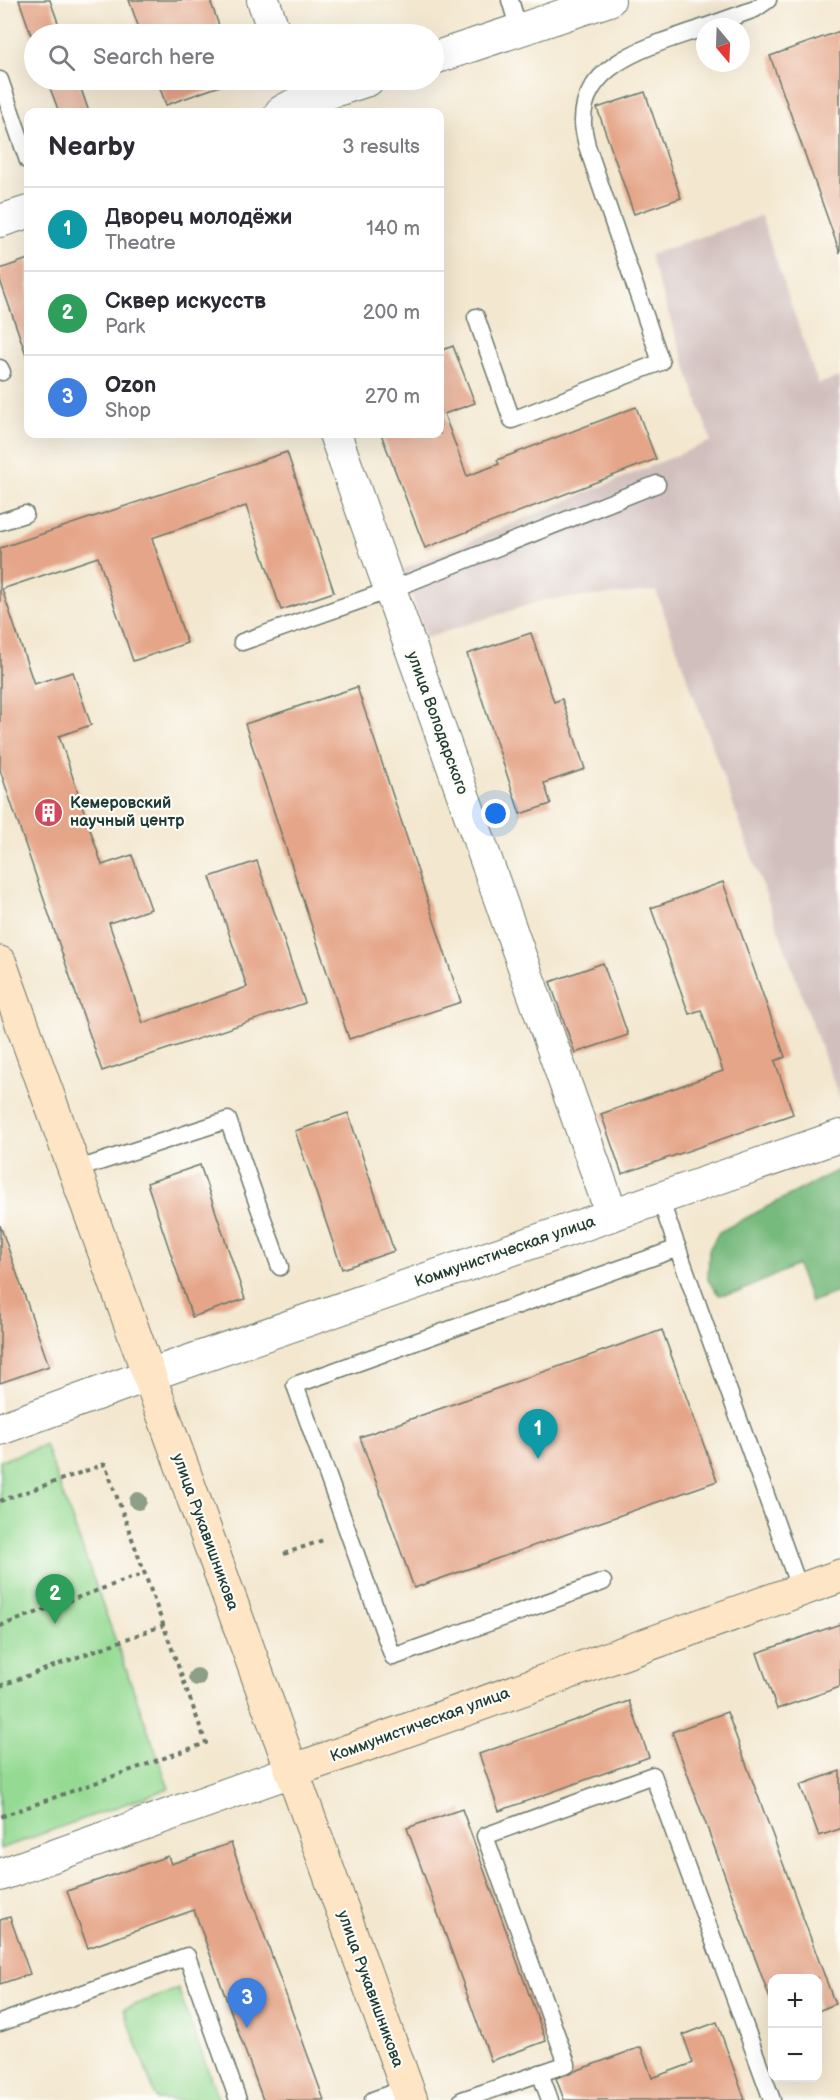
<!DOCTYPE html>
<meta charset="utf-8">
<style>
:root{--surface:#fff;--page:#f7f7f7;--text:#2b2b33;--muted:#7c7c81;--line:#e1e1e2;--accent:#d1495b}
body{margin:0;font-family:"Balsamiq Sans",sans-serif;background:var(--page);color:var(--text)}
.controls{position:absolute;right:18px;bottom:18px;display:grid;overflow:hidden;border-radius:12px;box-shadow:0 6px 24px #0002}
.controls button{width:54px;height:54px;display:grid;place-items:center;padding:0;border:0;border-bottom:2px solid var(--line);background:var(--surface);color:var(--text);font:30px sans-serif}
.compass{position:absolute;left:696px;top:18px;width:54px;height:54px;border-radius:50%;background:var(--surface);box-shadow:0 6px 24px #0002;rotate:161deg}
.you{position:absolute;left:496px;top:814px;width:21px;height:21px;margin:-15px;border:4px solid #fff;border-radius:50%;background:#1a73e8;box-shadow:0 0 0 9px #1a73e833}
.badge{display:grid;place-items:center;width:39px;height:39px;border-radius:50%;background:var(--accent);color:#fff;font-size:20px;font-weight:700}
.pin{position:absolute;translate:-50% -50px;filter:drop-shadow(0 2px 3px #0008)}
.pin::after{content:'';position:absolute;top:32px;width:21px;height:18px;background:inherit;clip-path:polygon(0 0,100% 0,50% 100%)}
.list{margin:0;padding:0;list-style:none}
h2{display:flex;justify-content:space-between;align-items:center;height:78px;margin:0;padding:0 24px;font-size:26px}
h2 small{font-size:20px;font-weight:400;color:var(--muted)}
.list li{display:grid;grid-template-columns:39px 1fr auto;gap:18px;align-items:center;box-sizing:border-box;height:84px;padding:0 24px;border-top:2px solid var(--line)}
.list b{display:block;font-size:22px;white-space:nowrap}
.list p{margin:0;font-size:20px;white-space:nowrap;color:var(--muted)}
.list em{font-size:20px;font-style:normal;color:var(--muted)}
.icon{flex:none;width:33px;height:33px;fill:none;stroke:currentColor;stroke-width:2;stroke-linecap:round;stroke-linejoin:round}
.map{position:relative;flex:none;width:840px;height:2100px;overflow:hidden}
.search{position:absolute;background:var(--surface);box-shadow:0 6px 24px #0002;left:24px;top:24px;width:420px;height:66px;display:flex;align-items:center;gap:15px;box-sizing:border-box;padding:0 21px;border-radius:33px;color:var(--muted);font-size:22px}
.panel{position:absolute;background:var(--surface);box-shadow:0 6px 24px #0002;left:24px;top:108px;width:420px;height:330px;border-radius:12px}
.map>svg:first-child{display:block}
.industrial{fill:#d1bfbe}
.green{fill:#94da93;stroke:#5a8c64;stroke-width:1.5}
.forest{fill:#77ba7d;stroke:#4b7c58;stroke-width:1.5}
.building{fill:#e5a588}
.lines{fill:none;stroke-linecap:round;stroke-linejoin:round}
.lane-casing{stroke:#69786a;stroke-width:19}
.street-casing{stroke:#69786a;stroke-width:34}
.secondary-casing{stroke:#69786a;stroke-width:35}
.path{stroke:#69786a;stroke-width:4;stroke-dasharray:4.5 4.5;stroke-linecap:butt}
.lane{stroke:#fff;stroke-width:16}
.street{stroke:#fff;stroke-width:32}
.secondary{stroke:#fde5c5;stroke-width:33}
.tree{fill:#8e9f87}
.labels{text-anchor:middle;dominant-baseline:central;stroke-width:4.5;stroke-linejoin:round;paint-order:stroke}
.street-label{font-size:16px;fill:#1f3d34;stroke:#fdfcf7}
.poi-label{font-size:16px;font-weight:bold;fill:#1f3d34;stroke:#fdfcf7;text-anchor:start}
</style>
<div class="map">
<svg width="840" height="2100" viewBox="0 0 840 2100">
<rect width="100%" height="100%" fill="#fdfcf7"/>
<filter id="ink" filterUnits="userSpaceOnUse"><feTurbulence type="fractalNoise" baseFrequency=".0167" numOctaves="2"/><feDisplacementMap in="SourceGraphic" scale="12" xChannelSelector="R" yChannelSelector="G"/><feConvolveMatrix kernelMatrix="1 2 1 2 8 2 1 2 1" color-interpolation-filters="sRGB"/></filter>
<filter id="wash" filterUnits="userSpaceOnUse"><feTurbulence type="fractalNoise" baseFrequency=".008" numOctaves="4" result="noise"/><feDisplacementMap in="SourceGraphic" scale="24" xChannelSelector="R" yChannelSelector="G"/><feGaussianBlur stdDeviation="1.35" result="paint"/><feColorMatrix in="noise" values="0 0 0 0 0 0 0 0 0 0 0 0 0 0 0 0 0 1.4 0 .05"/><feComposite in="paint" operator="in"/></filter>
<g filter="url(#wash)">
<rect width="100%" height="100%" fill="#f3e7cf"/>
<polygon class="industrial" points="761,216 818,384 840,377 840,1100 656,591 544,600 426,638 403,569 711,441 649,255"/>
<g class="green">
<polygon points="45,1445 169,1788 0,1849 0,1461"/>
<polygon points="178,1989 219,2100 157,2100 124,2009"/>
</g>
<polygon class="forest" points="840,1169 840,1291 811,1302 797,1265 739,1292 719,1295 708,1280 709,1250 719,1232"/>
<g id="blocks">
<g class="building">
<polygon points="19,0 50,0 62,34 34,34 34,43"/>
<polygon points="129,0 210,0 222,34 141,34"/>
<polygon points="840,31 840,253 770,56"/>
<polygon points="47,80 78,80 89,112 59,112"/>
<polygon points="157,80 237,80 166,105"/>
<polygon points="645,92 681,198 634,214 597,108"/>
<polygon points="28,259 28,360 0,280 0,269"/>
<polygon points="453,346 475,403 444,414 467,476 499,464 497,460 636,407 656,459 425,548 381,434 440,434 440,351"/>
<polygon points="287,452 334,592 281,610 246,506 152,538 187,643 133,661 98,557 2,589 34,684 73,672 91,725 59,736 102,865 132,855 151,909 109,923 143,1023 247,987 210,877 257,861 305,1003 102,1071 0,770 0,548"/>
<polygon points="531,633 554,702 562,699 585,769 544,783 551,804 520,814 467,654"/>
<polygon points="357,687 461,1002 349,1039 245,724"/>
<polygon points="723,882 785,1057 775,1061 793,1114 622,1174 601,1114 723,1071 701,1010 689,1014 651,908"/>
<polygon points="603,963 628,1035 575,1053 550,982"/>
<polygon points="348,1113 394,1251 342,1269 295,1131"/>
<polygon points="200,1165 245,1299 192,1317 147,1183"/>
<polygon points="0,1225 49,1366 0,1383"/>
<polygon points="662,1330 717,1481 414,1588 360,1437"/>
<polygon points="840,1624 840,1687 777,1709 757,1653"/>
<polygon points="629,1701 649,1757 499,1811 479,1754"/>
<polygon points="727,1712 835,2004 818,2011 818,1978 772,1978 772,2004 672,1732"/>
<polygon points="840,1771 840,1829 819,1836 800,1785"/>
<polygon points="462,1809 546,2041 491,2061 407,1828"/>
<polygon points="231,1843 324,2100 263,2100 194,1910 88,1948 67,1891 168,1856 171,1864"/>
<polygon points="10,1917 30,1974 0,1984 0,1920"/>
<polygon points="717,2022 745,2100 564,2100 556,2078 641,2047 652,2078 693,2063 683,2035"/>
</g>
</g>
</g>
<g filter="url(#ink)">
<use href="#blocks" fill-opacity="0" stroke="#69786a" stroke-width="1.5"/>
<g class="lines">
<defs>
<g id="lane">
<polyline points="510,0 519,30"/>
<polyline points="705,27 755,9 768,0"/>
<polyline points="0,80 28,161"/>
<path d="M476,317L512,420L661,362L587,146C586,139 583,131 583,123C581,60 659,44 705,27"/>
<polyline points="0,368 2,372"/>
<polyline points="0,522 25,514"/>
<polyline points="242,642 390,590 657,484"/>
<polyline points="75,1170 228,1120 280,1267"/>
<polyline points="660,1199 800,1590"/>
<polyline points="603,1582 393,1657 295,1385 678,1248"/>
<polyline points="0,2023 187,1956 238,2100"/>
<polyline points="540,2073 550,2100"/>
<polyline points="373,2100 406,2088"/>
<polyline points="462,2100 567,2064 485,1836 653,1775 772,2100"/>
</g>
<g id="street">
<polyline points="263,0 275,34"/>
<polyline points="434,58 609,0"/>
<polyline points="281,112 299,102 368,80"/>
<polyline points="0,221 28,212"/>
<polyline points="335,434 612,1215"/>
<polyline points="0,1429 149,1375 840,1136"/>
<polyline points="0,1875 292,1771"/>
</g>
<g id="secondary">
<polyline points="0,963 411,2100"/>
<polyline points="292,1771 840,1576"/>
</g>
</defs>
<use href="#lane" class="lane-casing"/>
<use href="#street" class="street-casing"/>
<use href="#secondary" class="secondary-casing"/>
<g class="path">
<polyline points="0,1501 105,1464 206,1743 0,1817"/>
<polyline points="284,1554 326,1539"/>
<polyline points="0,1626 145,1573"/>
<polyline points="0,1686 164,1625"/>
</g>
<use href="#lane" class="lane"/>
<use href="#street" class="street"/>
<use href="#secondary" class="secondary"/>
</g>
<g class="tree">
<circle cx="138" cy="1501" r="9"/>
<circle cx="197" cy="1677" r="9"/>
</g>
</g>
<defs>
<symbol id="building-disc" viewBox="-11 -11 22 22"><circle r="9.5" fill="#d1495b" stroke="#fdfcf7"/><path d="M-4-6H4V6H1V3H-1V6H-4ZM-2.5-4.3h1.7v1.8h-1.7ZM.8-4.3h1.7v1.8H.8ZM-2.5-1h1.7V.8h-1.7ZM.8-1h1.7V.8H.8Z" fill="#fff"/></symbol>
</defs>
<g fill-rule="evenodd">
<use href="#building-disc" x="32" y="796" width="33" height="33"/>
</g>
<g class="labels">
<g class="street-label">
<text transform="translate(437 723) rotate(70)">улица Володарского</text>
<text transform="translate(505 1252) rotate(-19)">Коммунистическая улица</text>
<text transform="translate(205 1532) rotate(70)">улица Рукавишникова</text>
<text transform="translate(420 1725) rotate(-20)">Коммунистическая улица</text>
<text transform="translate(370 1989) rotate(70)">улица Рукавишникова</text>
</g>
<g class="poi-label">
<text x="70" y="803">Кемеровский<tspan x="70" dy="18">научный центр</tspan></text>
</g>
</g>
</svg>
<div class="controls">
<button>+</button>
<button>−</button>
</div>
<svg class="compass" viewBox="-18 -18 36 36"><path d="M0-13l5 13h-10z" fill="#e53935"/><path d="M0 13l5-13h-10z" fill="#7c7c81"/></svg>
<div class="you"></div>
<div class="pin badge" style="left:538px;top:1459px;background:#0f9aa8">1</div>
<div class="pin badge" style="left:55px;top:1624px;background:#2e9e5b">2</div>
<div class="pin badge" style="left:247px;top:2028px;background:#3f7fe0">3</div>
<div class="search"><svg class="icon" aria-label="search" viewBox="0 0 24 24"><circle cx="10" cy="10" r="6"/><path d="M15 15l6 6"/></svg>Search here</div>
<section class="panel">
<h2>Nearby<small>3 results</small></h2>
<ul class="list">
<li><span class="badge" style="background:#0f9aa8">1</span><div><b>Дворец молодёжи</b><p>Theatre</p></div><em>140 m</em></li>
<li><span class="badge" style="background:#2e9e5b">2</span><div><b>Сквер искусств</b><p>Park</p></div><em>200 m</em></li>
<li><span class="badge" style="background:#3f7fe0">3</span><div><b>Ozon</b><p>Shop</p></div><em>270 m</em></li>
</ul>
</section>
</div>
